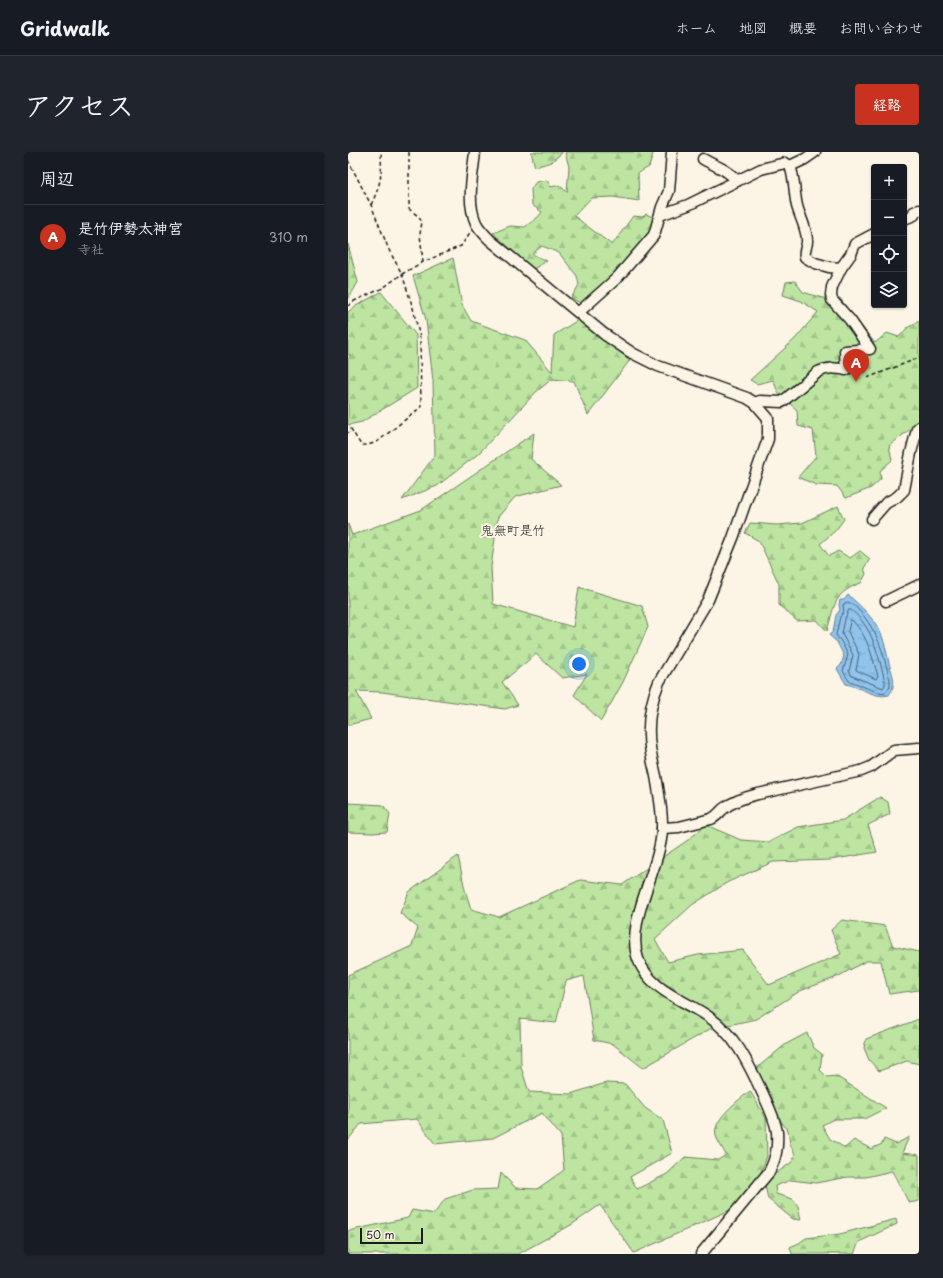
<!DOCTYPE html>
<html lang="ja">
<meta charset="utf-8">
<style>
:root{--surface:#171b24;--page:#20242c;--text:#f1f3f6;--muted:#9ea1a6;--line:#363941;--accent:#c8321e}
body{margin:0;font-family:"Playpen Sans","Klee One",sans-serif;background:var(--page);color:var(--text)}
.controls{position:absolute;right:12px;top:12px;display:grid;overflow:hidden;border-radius:4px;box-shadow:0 1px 3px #0004}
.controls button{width:36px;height:36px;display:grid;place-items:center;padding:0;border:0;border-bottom:1px solid var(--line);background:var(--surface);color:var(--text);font:20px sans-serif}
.scale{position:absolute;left:12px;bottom:10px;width:63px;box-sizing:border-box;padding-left:4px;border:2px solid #1c1c1c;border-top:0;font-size:11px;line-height:14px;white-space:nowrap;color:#1c1c1c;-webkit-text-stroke:3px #fcf5e5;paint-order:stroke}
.you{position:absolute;left:231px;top:512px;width:14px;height:14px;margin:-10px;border:3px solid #fff;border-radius:50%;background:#1a73e8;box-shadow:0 0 0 6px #1a73e833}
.badge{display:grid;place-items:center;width:26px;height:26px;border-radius:50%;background:var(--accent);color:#fff;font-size:13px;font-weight:700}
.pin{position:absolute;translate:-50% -33px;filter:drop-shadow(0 1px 2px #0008)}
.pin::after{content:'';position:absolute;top:21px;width:14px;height:12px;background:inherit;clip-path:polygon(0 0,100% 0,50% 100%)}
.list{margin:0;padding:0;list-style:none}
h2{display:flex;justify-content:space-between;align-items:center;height:52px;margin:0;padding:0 16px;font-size:17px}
h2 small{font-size:13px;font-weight:400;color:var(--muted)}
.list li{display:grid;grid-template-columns:26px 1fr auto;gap:12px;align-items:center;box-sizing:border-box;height:64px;padding:0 16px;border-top:1px solid var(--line)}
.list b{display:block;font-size:15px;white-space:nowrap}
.list p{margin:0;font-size:13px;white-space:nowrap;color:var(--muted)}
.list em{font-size:13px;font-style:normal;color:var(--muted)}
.icon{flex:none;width:22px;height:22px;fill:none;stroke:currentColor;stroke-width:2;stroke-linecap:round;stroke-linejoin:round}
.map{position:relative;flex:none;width:571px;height:1102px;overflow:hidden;border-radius:4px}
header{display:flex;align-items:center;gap:24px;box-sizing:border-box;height:56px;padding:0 20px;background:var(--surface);border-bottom:1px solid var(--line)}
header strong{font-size:19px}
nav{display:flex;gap:22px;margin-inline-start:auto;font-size:14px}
.intro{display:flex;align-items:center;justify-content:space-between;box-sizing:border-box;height:96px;padding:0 24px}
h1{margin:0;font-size:28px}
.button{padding:10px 18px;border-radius:4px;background:var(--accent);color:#fff;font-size:14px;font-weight:700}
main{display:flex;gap:24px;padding:0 24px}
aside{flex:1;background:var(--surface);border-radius:4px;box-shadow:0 1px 3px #0004}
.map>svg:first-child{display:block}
.forest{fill:url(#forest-firs);stroke:#6c805e}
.water{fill:url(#water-ripples);stroke:#628199}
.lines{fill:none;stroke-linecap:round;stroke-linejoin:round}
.shore{stroke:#4a5f70;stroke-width:1}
.minor-casing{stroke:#1c1c1c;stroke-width:13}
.path{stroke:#1c1c1c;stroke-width:1.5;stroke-dasharray:4 3;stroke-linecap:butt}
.minor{stroke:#fcf5e5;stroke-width:10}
.labels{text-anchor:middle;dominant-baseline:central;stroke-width:4;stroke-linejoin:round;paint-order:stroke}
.quarter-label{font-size:13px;fill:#1c1c1c;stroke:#fcf5e5}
</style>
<header>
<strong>Gridwalk</strong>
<nav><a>ホーム</a><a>地図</a><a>概要</a><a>お問い合わせ</a></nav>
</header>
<div class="intro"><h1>アクセス</h1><a class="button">経路</a></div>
<main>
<aside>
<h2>周辺<small></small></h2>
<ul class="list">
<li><span class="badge">A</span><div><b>是竹伊勢太神宮</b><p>寺社</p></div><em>310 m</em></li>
</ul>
</aside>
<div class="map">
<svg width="571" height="1102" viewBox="0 0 571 1102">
<defs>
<pattern id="forest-firs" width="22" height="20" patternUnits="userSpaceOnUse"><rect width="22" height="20" fill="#bde5a1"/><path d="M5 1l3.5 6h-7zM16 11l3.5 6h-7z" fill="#a2c48a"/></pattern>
<pattern id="water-ripples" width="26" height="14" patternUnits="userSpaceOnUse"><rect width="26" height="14" fill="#90c4ed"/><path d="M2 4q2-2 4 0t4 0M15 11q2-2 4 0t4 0" fill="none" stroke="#7ca8cb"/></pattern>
</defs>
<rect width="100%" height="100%" fill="#fcf5e5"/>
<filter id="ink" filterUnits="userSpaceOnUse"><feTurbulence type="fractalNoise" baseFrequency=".025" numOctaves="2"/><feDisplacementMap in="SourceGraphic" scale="8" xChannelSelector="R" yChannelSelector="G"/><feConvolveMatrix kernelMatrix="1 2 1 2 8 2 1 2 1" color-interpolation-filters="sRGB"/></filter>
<g filter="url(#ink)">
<g class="forest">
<polygon points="183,0 215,0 203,10 187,15"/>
<polygon points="217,0 302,0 305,2 301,15 290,21 291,49 265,45 243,46 226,64 264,93 285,64 295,65 298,62 309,67 304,82 267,124 236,153 223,146 231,133 229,124 211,101 194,94 184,102 199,109 185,117 145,81 162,74 177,75 190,65 194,60 184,53 183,37 188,30 199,28 203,35 211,33 219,40 221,15"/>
<polygon points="0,92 10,130 0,148"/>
<polygon points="105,106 114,153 123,169 177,188 204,220 206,183 230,168 282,208 240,263 226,229 204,227 188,240 130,302 89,334 54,348 87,303 85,229 78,168 65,124"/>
<polygon points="447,129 455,140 474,146 492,146 504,163 527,191 539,181 551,185 559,176 571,169 571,270 541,294 544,308 532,319 533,327 523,336 498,346 489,334 468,333 450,325 468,304 465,278 450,274 449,258 431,242 425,228 409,232 402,228 447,187 470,160 453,149 435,143 438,130"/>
<polygon points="33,140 68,183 69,236 14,270 0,273 0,207 3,203 0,203 0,160 6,155"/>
<polygon points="186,281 183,307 213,333 167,345 150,365 143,415 145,452 225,475 231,435 294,454 300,475 275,530 253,569 226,543 239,522 214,526 188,502 154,530 170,553 157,557 34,540 8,539 23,567 0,573 0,372 4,383 73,358"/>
<path d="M490,354L496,367L488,378L472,392L481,404L490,399L502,406L512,399L522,407L516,416L518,422L513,431C485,441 487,453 479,479L469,468L449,469L431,453V432L411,389L397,381L402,371L429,373L454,371Z"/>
<path d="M532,645L540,650L542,662L520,673L529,700L482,708L425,710L380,730L344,753L307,787L320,810L350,803L395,798L421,833L493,802L483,778L494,768L537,774L545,794L571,800V838L541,842L533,809H518L489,825L452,839L408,867L362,877L295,916L265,892L246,888L236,824L218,829L208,871L172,867L173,915L181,940L222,942L258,931L277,932L297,956L315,968L324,1001L282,1025L289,1037L319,1022L337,1005L370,1008L378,1003C375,997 370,990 368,984C363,968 392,947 402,939L418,966L419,1004L410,1028L382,1058L286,1101L252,1053L223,1073L170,1102H0V1079L60,1066L64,1058L86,1062L97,1047L125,1038L150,1037L153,1021L168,1036L189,1037L216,1018L213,984L194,961L145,986L87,992L69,967L13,972L0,988V823L64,794L70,776L52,761L61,740L110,704L117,738L123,757L151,765L232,728L274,733L340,688L358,673L393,688L421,690L450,675L495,668Z"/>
<polygon points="0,651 35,653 42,662 39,680 24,681 0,680"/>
<polygon points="571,867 571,912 559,909 531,919 521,908 516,896 518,887"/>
<polygon points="459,881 466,896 474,902 472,918 479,925 488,924 538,956 516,967 486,967 474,973 482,987 497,996 506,988 523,997 534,992 536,987 548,992 561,985 554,1001 571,1003 571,1049 561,1051 544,1019 518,1025 500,1025 468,1031 443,1028 427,1034 428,1042 445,1047 450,1054 453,1068 445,1067 420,1047 417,1033 427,1022 444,1010 447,1002 442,992 440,978 430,966 424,947 409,919 410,915 438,892"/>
<polygon points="548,1067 549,1072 511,1090 506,1102 444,1102 442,1095 451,1091 458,1086 492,1082"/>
</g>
<path class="water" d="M500,443C513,454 527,467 534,484C537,492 539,502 541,511C545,524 549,531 541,543C527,547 513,535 498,532L489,517L493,513L496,504L489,490L481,483L485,480L488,463L492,458L491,453L492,448H496Z"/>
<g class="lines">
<g class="shore">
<path d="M500,450C506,452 510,457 514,462C532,484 535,502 542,528V535L538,540C528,543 511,531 501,529L495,519L500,503L493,489L488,483L492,465L496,459L495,453Z"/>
<path d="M501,458H503C525,475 530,503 537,529V533L535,536L504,524L501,519L505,503L494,482L497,467Z"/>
<path d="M503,468L505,469C521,487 523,502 530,524L528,527L508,518L511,502L500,480Z"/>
</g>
<defs>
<g id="minor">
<path d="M127,0C125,22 118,49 128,71C131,77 137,83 142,88L256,182L284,201L310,214L399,246L407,251L420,266V287L385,386L360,448L311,530C304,547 300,565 301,583C301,597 305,611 308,624C311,642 315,661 314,678C312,718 277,769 290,807C302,839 335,847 361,865C388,884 400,911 414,940C420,953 427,966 429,980C430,996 428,1006 421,1020L353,1102"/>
<path d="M355,7C367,14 381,18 389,29"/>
<path d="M442,14C447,27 446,41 449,54C452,65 458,75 459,87C460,94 455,99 457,105L467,111L481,115L493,116"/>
<polyline points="312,63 340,53 413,17 437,11 442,14 457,7 467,0"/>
<polyline points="556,67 566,63 566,60 571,58"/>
<polyline points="231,160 269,126 306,83 314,55 321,39 324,0"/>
<path d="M407,251L412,249L434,250L470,220C480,215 487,216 498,218L497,199L522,197L502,168L484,148L483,143L484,135L493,116L503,102L507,92L526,82"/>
<polyline points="524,367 538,351 549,345 556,338 563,301 569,277 571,275"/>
<polyline points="538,449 571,433"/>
<path d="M314,676L331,675L363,667C368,665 371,661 375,657C385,649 398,645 410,642L513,619L523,615L546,598L571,596"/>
</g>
</defs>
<use href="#minor" class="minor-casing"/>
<g class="path">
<polyline points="61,0 61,57 70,64 74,70 72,82 75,110"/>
<polyline points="0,8 23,53 41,98 54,122 65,156 72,186 73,255 29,290 20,293 13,293 3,277 0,281"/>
<path d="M23,53C33,32 34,23 33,0"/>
<polyline points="0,154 4,150 35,136 54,122 75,110 113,94 123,79"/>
<polyline points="519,226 571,206"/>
</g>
<use href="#minor" class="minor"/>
</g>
</g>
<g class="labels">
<g class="quarter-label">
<text x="165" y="377">鬼無町是竹</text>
</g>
</g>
</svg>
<div class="controls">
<button>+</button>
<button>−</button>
<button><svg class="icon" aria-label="locate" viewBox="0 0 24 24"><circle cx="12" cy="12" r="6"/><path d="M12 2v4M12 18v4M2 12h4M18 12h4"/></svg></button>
<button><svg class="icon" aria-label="layers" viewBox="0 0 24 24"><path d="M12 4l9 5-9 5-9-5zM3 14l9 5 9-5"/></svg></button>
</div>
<div class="scale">50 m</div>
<div class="you"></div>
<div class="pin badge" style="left:508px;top:230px">A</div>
</div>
</main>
